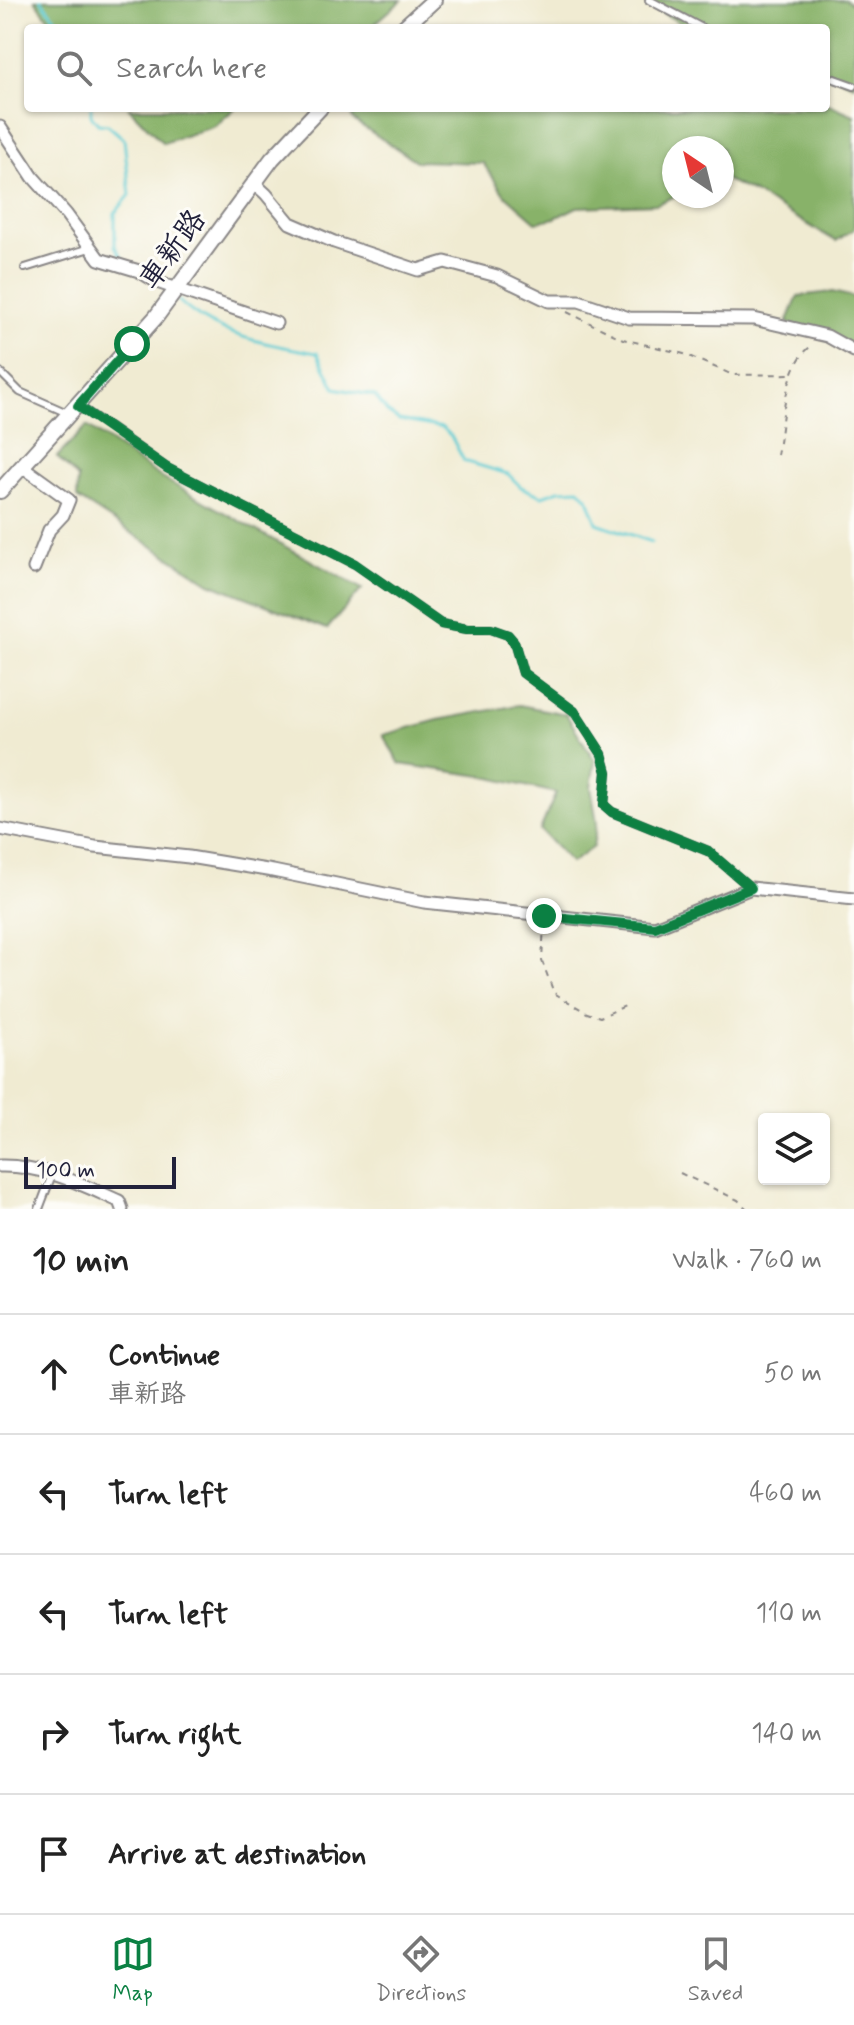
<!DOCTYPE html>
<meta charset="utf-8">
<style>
:root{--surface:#fff;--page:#f6f6f6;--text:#222;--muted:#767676;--line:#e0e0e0;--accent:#0b8043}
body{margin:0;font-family:Mynerve,"LXGW WenKai TC",sans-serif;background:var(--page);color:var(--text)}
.controls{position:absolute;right:24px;bottom:24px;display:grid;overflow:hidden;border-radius:8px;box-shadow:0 2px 6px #0004}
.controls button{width:72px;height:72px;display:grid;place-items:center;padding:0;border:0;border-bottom:2px solid var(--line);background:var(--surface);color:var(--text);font:40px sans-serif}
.compass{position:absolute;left:662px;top:136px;width:72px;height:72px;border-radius:50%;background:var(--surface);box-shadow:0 2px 6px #0004;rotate:325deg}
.scale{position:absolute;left:24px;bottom:20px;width:152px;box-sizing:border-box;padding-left:8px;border:4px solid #22223b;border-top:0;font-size:22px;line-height:28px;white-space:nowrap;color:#22223b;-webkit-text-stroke:6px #fdfcf7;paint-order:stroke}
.stop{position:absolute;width:24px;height:24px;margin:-18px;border:6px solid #0b8043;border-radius:50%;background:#fff}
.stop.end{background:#0b8043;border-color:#fff;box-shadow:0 2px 8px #0008}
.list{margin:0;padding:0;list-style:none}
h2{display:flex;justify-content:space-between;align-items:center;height:104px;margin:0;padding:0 32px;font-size:34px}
h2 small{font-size:26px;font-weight:400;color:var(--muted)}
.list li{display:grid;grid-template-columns:52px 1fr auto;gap:24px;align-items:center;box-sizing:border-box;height:120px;padding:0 32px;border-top:2px solid var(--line)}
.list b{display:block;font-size:30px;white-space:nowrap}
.list p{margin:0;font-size:26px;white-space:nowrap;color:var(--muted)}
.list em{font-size:26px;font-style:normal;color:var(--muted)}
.icon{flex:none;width:44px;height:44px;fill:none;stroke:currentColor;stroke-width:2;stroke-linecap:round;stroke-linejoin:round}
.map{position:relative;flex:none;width:854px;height:1209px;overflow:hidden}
.search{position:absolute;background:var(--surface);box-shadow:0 2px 6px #0004;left:24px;right:24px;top:24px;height:88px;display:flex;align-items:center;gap:20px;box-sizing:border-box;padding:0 28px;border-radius:8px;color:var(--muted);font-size:30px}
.sheet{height:704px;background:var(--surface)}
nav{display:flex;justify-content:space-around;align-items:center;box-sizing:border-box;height:112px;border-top:2px solid var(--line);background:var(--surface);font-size:22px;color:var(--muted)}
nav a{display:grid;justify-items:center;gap:4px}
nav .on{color:var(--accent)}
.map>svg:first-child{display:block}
.forest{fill:#88b269;stroke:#556a52;stroke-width:2}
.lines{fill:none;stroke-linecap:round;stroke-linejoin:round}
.stream{stroke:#5ccad1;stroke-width:3}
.service-casing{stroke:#898686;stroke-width:10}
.minor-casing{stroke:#898686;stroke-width:15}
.tertiary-casing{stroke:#898686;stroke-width:18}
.path{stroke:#898686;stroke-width:2;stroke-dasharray:6 6;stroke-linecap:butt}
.service{stroke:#fff;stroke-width:6}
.minor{stroke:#fff;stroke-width:11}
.tertiary{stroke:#fff;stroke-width:14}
.route{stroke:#0b8043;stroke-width:10}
.labels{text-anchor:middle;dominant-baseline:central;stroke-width:6;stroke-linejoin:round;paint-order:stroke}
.street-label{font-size:30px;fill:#22223b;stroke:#fdfcf7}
</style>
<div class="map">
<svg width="854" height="1209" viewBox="0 0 854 1209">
<rect width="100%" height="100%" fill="#fdfcf7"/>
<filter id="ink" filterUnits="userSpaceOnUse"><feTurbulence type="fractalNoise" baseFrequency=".0125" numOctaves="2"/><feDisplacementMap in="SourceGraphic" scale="16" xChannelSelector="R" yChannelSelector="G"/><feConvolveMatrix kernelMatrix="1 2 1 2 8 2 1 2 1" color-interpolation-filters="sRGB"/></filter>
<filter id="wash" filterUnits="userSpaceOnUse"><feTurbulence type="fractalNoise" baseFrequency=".006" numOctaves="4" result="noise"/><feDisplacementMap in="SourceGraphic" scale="32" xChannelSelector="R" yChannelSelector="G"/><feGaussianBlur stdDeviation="1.8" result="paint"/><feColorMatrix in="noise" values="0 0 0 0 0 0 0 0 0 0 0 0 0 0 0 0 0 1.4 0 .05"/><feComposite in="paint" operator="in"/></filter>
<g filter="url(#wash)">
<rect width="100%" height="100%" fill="#f0ebd2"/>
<g class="forest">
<polygon points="35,0 402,0 370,28 56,28"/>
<polygon points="640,0 845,0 854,5 854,85 826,72 826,28 689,28"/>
<polygon points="826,103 854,115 854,229 836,241 754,193 722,178 722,148 674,148 675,196 657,204 577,207 555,218 536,222 504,194 483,163 416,161 353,120 349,108 826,108"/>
<polygon points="129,108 235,108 215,126 163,143"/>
<polygon points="832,292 854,297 854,350 787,323 798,296"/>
<polygon points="87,426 162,478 362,589 327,629 210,583 77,498 78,478 57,457"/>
<polygon points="519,705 566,714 595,761 591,787 597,823 593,847 571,863 540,830 556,793 482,776 400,764 383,735 438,720"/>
</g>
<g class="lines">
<g class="stream">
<polyline points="41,0 63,28"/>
<polyline points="91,108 91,115 98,124 108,125 124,139 130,195 115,213 115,246 122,258"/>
<path d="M179,301C215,336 269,345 317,353L335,388L375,396L387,412L399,420L443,428L451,436L464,461L508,474L521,487L542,496L559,490L579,489L588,499L597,523L652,542"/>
</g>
</g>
</g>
<g filter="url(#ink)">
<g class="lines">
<defs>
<g id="service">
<polyline points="649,0 702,28"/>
<polyline points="826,76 854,86"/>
<polyline points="25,268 90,248"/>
<polyline points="0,372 20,392 65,412 69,410"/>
<polyline points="79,406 167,468 355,564 441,624 467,629 491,629 508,635 514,642 523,673 574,711 602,754 607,772 604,805 612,812 708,851 751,888"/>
<polyline points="39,1209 53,1172"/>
</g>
<g id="minor">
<polyline points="0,127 33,177 66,214 99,259 139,271 157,282 276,323"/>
<polyline points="254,183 266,194 290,223 334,242 418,270 445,262 497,276 549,301 579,301 629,318 754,319 827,336 854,351"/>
<polyline points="23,467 69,500 63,515 49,530 34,568"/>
<polyline points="0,829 95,847 189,857 273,871 424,902 655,927 751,888 854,899"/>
<path d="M0,1166C44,1165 80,1184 119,1201L122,1209"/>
</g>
<g id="tertiary">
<polyline points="403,28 434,0"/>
<polyline points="0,491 156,317 272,159 320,108"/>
</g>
</defs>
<use href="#service" class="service-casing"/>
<use href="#minor" class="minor-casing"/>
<use href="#tertiary" class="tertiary-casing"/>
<g class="path">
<polyline points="567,312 623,339 684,354 733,375 791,374"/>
<path d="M777,455C783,424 784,363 813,345"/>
<polyline points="544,924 542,961 554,993 587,1013 600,1017 625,1006"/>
<polyline points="680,1173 738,1200 747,1209"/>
</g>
<use href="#service" class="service"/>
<use href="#minor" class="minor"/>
<use href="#tertiary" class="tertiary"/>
</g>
</g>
<g class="lines" filter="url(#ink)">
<polyline class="route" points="132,344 78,406 167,468 355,564 441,624 467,629 491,629 508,635 514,642 523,673 574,711 602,754 607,772 604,805 612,812 708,851 751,888 655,927 544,916"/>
</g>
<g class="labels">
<g class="street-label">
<text transform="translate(173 250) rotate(-54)">車新路</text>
</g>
</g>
</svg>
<div class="controls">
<button><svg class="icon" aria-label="layers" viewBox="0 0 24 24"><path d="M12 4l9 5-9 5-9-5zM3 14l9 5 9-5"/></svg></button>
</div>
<svg class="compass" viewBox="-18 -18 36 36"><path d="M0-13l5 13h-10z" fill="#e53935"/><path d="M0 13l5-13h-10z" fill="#767676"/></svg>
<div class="scale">100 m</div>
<div class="stop" style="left:132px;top:344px"></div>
<div class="stop end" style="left:544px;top:916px"></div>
<div class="search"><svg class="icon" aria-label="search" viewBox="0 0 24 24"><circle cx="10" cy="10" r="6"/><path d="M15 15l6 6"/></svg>Search here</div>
</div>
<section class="sheet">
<h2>10 min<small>Walk · 760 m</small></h2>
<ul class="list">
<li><svg class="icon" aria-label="ahead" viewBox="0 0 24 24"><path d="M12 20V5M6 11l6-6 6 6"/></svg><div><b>Continue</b><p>車新路</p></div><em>50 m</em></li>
<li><svg class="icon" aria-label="left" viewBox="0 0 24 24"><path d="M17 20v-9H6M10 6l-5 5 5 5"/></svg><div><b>Turn left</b></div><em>460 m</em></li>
<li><svg class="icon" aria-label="left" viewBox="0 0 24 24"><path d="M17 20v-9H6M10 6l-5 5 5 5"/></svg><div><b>Turn left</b></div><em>110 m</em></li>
<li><svg class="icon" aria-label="right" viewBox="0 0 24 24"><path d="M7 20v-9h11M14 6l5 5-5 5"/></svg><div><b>Turn right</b></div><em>140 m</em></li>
<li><svg class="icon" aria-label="arrive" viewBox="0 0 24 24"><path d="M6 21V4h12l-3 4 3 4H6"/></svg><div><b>Arrive at destination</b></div></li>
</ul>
</section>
<nav>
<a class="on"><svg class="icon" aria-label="map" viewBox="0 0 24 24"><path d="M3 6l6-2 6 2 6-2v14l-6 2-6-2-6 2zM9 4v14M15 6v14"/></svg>Map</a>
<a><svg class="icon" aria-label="directions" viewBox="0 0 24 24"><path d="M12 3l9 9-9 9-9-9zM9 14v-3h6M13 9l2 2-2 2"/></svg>Directions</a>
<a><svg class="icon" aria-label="saved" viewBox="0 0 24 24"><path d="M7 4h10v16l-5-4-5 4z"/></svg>Saved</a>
</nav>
